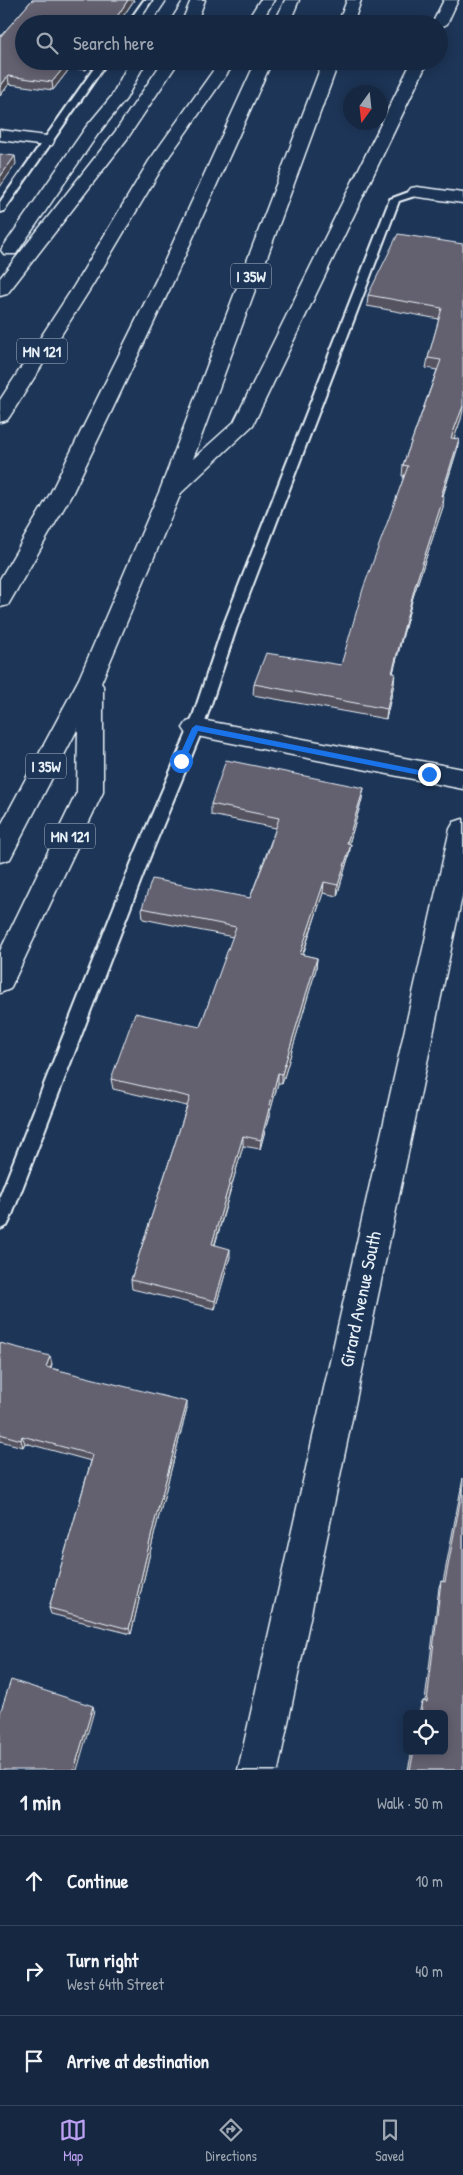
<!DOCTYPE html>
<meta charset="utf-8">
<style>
:root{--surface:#162841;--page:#1f3048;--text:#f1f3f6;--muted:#9ea6b1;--line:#35445a;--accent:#bca0f2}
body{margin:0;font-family:"Patrick Hand",sans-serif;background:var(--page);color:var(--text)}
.controls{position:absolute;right:15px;bottom:15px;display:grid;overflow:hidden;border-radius:8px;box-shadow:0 2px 12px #0003}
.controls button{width:45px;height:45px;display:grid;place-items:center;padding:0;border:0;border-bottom:1px solid var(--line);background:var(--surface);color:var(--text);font:25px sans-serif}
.compass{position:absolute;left:343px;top:85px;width:45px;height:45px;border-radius:50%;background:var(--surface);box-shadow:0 2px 12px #0003;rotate:195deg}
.stop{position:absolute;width:15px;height:15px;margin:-11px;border:4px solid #1a73e8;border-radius:50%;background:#fff}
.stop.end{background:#1a73e8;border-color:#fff;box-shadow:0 1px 5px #0008}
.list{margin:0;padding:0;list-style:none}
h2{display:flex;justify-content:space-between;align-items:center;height:65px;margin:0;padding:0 20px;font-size:21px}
h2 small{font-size:16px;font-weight:400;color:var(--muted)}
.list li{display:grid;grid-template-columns:32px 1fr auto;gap:15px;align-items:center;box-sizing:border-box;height:90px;padding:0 20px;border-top:1px solid var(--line)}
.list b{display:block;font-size:19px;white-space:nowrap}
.list p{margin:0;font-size:16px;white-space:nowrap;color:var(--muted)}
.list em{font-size:16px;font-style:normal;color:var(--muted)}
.icon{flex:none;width:28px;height:28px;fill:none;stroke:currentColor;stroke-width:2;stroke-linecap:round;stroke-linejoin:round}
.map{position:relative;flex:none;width:463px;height:1770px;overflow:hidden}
.search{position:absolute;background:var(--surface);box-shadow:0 2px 12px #0003;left:15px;right:15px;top:15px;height:55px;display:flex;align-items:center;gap:12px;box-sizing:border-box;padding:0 18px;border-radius:28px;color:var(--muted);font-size:19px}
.sheet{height:335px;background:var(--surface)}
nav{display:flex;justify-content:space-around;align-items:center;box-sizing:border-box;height:70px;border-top:1px solid var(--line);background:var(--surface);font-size:14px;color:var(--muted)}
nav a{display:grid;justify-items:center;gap:2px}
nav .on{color:var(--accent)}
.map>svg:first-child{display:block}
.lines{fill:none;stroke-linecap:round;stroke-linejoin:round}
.lane-casing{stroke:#e8f1f8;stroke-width:4}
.street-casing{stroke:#e8f1f8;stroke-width:3}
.highway-casing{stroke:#e8f1f8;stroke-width:3}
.lane{fill:#1d3557;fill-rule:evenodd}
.street{fill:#1d3557;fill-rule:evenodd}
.highway{fill:#1d3557;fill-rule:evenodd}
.wall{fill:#565360;stroke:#e8f1f8}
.shaded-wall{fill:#46444e;stroke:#e8f1f8}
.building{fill:#646170;stroke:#e8f1f8}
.route{fill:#1a73e8}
.labels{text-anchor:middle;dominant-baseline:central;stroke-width:4.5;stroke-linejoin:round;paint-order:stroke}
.shield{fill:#1d3557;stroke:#abb9c8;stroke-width:1}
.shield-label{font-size:15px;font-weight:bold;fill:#e8f1f8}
.near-street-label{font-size:19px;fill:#e8f1f8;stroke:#1d3557}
</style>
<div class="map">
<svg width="463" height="1770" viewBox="0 0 463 1770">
<rect width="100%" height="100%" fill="#1d3557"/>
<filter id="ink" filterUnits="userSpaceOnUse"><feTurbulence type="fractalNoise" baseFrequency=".02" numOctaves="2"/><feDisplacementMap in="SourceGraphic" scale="10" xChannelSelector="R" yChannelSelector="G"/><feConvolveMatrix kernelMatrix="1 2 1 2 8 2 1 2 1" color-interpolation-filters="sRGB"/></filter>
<g filter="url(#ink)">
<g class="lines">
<defs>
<g id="lane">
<polygon points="144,0 152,0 136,24 127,24"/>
<polygon points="99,61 108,61 4,211 0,212 0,202"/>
<polygon points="417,189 421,190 421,194 399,201 236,629 203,728 151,854 10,1220 7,1226 0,1229 0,1196 135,854 189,728 222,629 390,199"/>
</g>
<g id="street">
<polygon points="0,130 46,136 52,137 54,141 52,145 46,146 0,140"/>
<polygon points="417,187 463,193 463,203 411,196 408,192 411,188"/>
<polygon points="196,719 463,769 463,789 187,734 183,728 187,722"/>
<polygon points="463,819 463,892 278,1770 238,1770 450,829 454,822"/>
</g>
<g id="highway">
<polygon points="168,0 182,0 167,24 152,24"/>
<polygon points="191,0 205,0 196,24 181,24"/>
<polygon points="260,0 274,0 260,24 245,24"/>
<polygon points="285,0 299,0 289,24 274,24"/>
<polygon points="347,0 361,0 353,24 338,24"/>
<polygon points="444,0 458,0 447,24 439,28 439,24 432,24"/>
<polygon points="130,61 146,61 126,99 98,134 16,254 4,254 1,250 86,127 111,97"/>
<polygon points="163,61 179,61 127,139 7,294 0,296 0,278 115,132"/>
<polygon points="220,61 236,61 166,161 92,286 10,416 7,420 0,422 0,400 74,286 149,161"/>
<polygon points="256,61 272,61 174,280 72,494 8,605 0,607 0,579 50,494 156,280"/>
<polygon points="323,61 339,61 193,459 234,422 412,61 428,61 253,425 181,493 101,683 103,686 103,792 10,989 0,993 0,951 77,792 78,728 10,859 0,862 0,827 79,679 160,490"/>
</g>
</defs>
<use href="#lane" class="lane-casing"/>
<use href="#street" class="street-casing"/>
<use href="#highway" class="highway-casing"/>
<use href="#lane" class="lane"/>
<use href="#street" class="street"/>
<use href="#highway" class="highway"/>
</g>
<g class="wall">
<polygon points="32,0 134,0 118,24 24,24 24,61 92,61 86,70 70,68 53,90 9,84 0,96 0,37"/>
<polygon points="463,244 461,419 454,438 459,439 457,450 443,496 443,507 413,597 393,673 394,684 386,719 253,695 254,684 341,665 404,476 402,476 403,465 437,370 426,368 428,358 439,319 367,306 368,295"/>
<polygon points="362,799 349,844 349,855 337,896 323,893 303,955 317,958 316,969 282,1084 278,1083 260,1149 243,1146 215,1245 230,1257 215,1309 132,1289 131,1280 187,1106 113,1089 111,1079 200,1027 233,937 143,919 142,908 250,898 276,828 211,815 211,804"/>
<polygon points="0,1343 52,1364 51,1368 187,1409 155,1531 131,1634 51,1614 49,1608 91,1461 25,1443 23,1447 0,1441"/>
<polygon points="463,1478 463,1770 408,1770 412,1751 444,1751 444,1714 419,1714 421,1705 423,1701 425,1701 439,1587 441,1581 443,1582"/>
</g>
<g class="shaded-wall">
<polygon points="128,0 134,0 118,24 112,24"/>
<polygon points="69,61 70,61 70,68 53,90 52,82"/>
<polygon points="86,61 92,61 86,70 85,62"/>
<polygon points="8,76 9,84 0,96 0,87"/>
<polygon points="15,156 16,164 0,187 0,177"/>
<polygon points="463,406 463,411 461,419 450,449 451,438"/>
<polygon points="459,439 457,450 439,507 441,496"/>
<polygon points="444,496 443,507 413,597 390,684 392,673 415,586"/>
<polygon points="395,673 394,684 386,719 387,709"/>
<polygon points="364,788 362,799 346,854 347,843"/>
<polygon points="351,844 349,855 337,896 338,885"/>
<polygon points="324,882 323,893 299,965 300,954"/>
<polygon points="317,958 316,969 282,1084 282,1074"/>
<polygon points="278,1073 278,1083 260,1149 261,1140"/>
<polygon points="243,1136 243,1146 212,1253 212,1244"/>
<polygon points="230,1249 230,1257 215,1309 215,1301"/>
<polygon points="50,1356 52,1364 48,1374 46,1367"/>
<polygon points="187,1402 187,1409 155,1531 131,1634 129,1629 154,1524"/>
<polygon points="22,1436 25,1443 23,1447 21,1440"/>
<polygon points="93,1706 94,1711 77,1770 74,1770"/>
</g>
<g class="building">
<polygon points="32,0 128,0 112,24 24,24 24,61 69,61 52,82 8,76 0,87 0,37"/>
<polygon points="0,154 15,156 0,177"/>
<polygon points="398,234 463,244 463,406 451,438 459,439 441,496 444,496 415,586 392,673 395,673 387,709 254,684 266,653 341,665 363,589 408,466 403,465 441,360 428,358 442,308 368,295"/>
<polygon points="226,760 364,788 347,843 351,844 338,885 324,882 300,954 317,958 282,1074 278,1073 261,1140 243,1136 212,1244 230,1249 215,1301 131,1280 190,1097 111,1079 135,1013 200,1027 236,927 142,908 152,879 250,898 268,852 279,818 211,804"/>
<polygon points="0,1343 50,1356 46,1367 187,1402 154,1524 129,1629 49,1608 93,1455 22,1436 21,1440 0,1434"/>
<polygon points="463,1486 463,1770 410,1770 414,1751 444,1751 444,1714 421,1714 423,1701 427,1702 441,1581 445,1582"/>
<polygon points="11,1680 93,1706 74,1770 0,1770 0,1713"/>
</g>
</g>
<polygon class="route" points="196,725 429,772 433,774 429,777 198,731 184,763 178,763 177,761 192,728"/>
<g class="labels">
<g class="shield">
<rect x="231" y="263.5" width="40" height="25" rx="4"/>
<rect x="17" y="338.5" width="50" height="25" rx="4"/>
<rect x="26" y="753.5" width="40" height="25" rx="4"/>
<rect x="45" y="823.5" width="50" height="25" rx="4"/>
</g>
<g class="shield-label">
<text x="251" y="276">I 35W</text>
<text x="42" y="351">MN 121</text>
<text x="46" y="766">I 35W</text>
<text x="70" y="836">MN 121</text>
</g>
<g class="near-street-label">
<text transform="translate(360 1299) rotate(-78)">Girard Avenue South</text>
</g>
</g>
</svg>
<div class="controls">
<button><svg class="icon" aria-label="locate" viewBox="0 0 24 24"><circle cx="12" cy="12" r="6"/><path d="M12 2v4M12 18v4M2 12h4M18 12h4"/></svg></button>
</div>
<svg class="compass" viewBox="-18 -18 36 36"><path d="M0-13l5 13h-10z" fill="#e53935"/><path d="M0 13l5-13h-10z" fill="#9ea6b1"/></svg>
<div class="stop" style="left:181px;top:761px"></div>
<div class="stop end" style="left:429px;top:774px"></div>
<div class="search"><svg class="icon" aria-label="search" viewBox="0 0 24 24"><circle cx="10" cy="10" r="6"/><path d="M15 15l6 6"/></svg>Search here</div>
</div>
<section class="sheet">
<h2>1 min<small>Walk · 50 m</small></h2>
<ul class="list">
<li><svg class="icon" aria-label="ahead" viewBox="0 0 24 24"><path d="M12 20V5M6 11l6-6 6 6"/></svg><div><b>Continue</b></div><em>10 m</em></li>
<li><svg class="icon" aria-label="right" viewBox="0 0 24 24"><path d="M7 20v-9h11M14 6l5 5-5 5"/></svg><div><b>Turn right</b><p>West 64th Street</p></div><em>40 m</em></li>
<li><svg class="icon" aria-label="arrive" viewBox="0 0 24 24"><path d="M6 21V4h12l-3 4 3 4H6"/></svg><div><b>Arrive at destination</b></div></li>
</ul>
</section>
<nav>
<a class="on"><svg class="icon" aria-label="map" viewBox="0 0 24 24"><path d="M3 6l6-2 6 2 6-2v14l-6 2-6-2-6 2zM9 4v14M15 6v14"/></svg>Map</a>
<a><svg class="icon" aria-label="directions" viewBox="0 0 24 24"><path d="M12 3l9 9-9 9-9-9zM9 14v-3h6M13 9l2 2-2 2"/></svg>Directions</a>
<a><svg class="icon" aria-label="saved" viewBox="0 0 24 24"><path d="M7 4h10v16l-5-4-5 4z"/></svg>Saved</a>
</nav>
